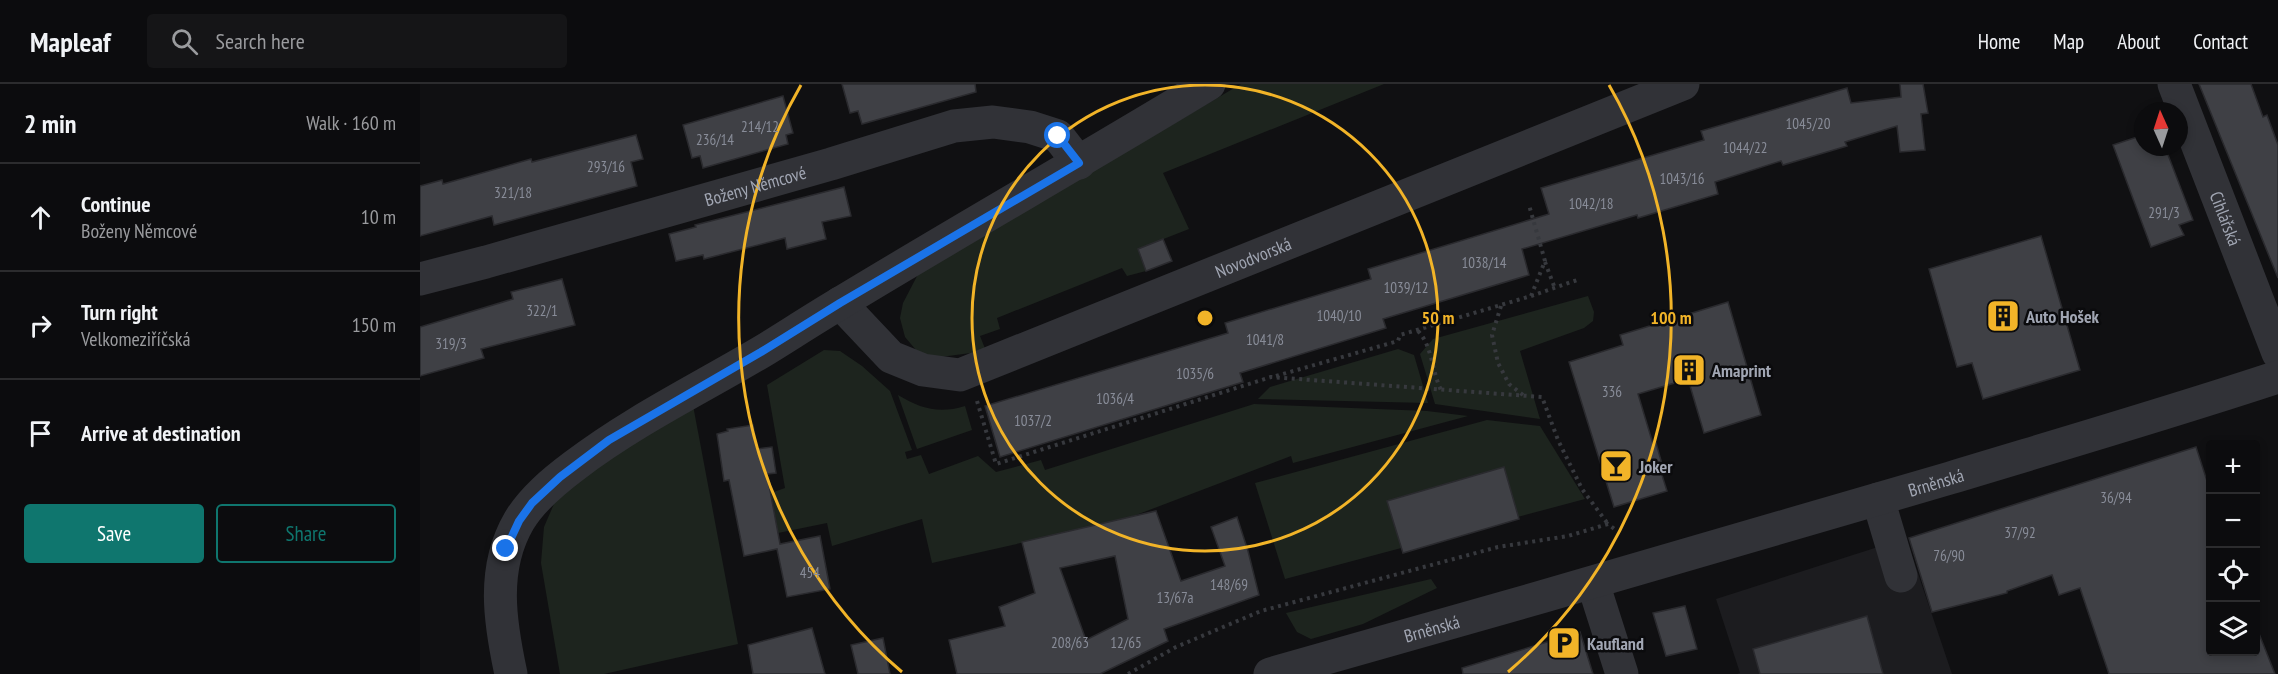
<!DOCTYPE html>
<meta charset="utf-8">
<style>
:root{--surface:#0c0c0e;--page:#151517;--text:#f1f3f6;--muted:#9a9b9e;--line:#2c2c2e;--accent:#0f766e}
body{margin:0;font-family:"PT Sans Narrow",sans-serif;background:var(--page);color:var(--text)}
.controls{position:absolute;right:18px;bottom:18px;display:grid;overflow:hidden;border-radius:6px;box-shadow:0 3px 9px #0003}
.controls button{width:54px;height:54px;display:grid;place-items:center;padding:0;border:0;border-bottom:2px solid var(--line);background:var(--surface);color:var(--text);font:30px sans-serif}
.compass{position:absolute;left:1714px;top:18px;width:54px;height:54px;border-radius:50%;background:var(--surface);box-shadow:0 3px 9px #0003;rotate:357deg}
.stop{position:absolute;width:18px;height:18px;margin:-14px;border:4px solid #1a73e8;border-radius:50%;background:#fff}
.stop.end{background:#1a73e8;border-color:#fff;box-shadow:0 2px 6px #0008}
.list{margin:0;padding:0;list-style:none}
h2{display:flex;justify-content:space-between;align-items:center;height:78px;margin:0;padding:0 24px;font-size:26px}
h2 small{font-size:20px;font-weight:400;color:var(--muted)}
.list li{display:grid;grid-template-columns:39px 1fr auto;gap:18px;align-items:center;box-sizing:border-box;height:108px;padding:0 24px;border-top:2px solid var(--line)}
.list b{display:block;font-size:22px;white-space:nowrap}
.list p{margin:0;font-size:20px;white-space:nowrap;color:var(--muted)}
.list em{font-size:20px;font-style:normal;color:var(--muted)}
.actions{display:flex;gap:12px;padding:18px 24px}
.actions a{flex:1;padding:14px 0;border:2px solid var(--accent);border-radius:6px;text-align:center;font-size:21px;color:var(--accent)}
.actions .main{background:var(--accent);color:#fff}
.icon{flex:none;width:33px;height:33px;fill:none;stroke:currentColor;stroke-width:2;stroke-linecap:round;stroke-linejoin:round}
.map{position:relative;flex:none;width:1858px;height:590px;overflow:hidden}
header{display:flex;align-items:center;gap:36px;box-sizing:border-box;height:84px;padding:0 30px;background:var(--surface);border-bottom:2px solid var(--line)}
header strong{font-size:28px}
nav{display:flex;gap:33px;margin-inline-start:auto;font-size:21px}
.search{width:420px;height:54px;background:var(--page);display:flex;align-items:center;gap:15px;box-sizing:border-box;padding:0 21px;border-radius:6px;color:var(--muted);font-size:22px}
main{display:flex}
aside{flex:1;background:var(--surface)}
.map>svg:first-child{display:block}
.built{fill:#1c1c1f}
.green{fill:#1d241e}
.building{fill:#3f4045;stroke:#2a2a2e;stroke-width:1.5;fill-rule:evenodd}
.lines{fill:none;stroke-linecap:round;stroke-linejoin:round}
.path{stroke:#37393e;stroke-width:4;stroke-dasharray:3 4.5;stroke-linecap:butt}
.minor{stroke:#313237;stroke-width:33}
.route{stroke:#1a73e8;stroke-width:8}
.ring{fill:none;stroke:#f2b428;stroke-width:3}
.labels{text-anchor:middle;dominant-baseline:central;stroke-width:5;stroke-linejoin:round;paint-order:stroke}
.number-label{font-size:15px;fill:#888c98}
.street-label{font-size:18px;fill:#a1a6b3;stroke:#0b0b0d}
.poi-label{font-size:18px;font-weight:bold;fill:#a1a6b3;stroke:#0b0b0d;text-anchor:start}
.centre{fill:#f2b428;stroke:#0b0b0d;stroke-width:3}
.ring-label{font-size:18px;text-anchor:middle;font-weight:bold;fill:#f2b428;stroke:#0b0b0d;stroke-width:5;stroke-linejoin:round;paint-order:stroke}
</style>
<header>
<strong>Mapleaf</strong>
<div class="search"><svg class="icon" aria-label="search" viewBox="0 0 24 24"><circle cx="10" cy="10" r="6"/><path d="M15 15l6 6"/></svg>Search here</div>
<nav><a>Home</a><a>Map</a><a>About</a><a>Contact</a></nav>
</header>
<main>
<aside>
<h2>2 min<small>Walk · 160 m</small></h2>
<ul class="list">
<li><svg class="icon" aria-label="ahead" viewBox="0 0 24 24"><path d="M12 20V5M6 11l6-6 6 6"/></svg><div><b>Continue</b><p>Boženy Němcové</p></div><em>10 m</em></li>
<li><svg class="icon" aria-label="right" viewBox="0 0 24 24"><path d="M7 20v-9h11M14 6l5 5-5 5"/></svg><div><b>Turn right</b><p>Velkomeziříčská</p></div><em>150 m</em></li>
<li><svg class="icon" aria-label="arrive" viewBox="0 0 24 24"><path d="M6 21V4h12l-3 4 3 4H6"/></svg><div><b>Arrive at destination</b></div></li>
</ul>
<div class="actions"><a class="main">Save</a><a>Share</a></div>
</aside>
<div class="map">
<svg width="1858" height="590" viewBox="0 0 1858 590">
<rect width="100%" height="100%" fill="#101012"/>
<polygon class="built" points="1486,454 1532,590 1317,590 1320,589 1296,515"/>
<g class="green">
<polygon points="821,0 964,0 743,89 769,145 718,165 726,187 707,192 702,184 577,234 580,245 560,252 566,267 513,274 496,266 485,253 480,234 483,219 507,173 733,52"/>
<polygon points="1168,212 1174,228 1173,237 1164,244 1100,267 1120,335 1015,320 1000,270 1013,255"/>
<polygon points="978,265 994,271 1008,319 838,315 850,303"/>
<polygon points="404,266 420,267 442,282 470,307 492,366 485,368 487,375 501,371 509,390 558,372 576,388 621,376 625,386 834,320 1007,327 1048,332 873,379 871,372 703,436 512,479 502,435 412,462 407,439 358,449 351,409 365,404 347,301"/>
<path d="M478,311C501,325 519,330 545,322L552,346L497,365Z"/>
<polygon points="272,316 318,560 184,590 140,590 121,479 124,443 140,406"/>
<polygon points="1067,336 1120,342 1165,415 865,495 835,399"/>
<polygon points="1011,495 1017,504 943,540 891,555 877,548 866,529"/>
</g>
<g class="building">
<polygon points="422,0 555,0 556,8 442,40 438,27 430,29"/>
<polygon points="1480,0 1503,0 1508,29 1501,30 1505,66 1480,68 1477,42 1425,58 1427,62 1363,81 1361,77 1295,98 1298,110 1218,134 1217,131 1102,165 1109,191 963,235 966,244 820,289 823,298 580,373 565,322 808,249 805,239 951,195 948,185 1129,130 1121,104 1284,56 1281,47 1427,4 1431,19 1481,13"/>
<polygon points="1779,0 1831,0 1843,33 1847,31 1858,61 1858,194"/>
<polygon points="363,12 373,49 366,51 368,60 283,84 280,72 272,74 263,41"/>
<polygon points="216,51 223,75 211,78 217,102 74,141 72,132 0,152 0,102 22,96 23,100 111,75 112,78"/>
<polygon points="1723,51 1723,63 1745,63 1773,136 1759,141 1764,151 1731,163 1693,61"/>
<polygon points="424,103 431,132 402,138 406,155 367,165 365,154 284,175 283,171 256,177 249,150 276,143 275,141"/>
<polygon points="1621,152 1660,286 1563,315 1552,279 1537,283 1509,185"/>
<polygon points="743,155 752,177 726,187 718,165"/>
<polygon points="142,195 155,241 61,265 64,274 0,292 0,243 93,215 91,208"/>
<polygon points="1308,218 1341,331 1284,349 1268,295 1218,310 1233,360 1236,359 1244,387 1241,388 1247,407 1194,423 1149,278 1203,261 1200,251"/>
<polygon points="333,341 337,365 352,363 356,389 347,390 360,460 400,452 410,505 367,513 357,465 324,472 309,396 304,397 297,350 308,347 307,345"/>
<polygon points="1776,363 1791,409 1791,567 1836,567 1836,542 1855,590 1689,590 1660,504 1639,511 1632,491 1587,507 1587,509 1512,528 1489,454"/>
<polygon points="1084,383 1099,435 983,469 967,417"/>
<path d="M736,427L761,497L805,482L791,443L817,433L828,467L839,511L744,545L748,557L680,590H537L529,556L585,542L579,523L615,509L602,458ZM695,472L708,535L666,556L640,484Z"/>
<polygon points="1265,522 1277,565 1246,572 1233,529"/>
<polygon points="1447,532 1463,590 1340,590 1333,565"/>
<polygon points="392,544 405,590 333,590 328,561"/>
<polygon points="1160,548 1173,590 1043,590 1042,584"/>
<polygon points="463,554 470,590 438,590 431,561"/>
</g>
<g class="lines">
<g class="path">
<polyline points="1125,178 1134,202"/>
<polyline points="1111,212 1160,195"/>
<polyline points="1081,222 1072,251 1078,279 1089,300 1103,311"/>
<path d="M998,247C1012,261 1012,288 1021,306"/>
<polyline points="856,292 978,257 980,251 1111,212 1125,177 1109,121"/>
<polyline points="557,317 576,380 851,293 1122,313 1138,356 1162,405 1188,440"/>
<polyline points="708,590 756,563 841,527 1078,463 1148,452 1188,440 1197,447"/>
</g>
<g class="minor">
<path id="s1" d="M1754,0L1858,269"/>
<path id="s2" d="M0,195L66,178L411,80L534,42L573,38L610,43L638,52L659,79"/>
<path id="s3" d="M420,219L471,273L503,286L540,291L1263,0"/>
<polyline points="1458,415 1481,492"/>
<polyline points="1173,499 1202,590"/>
<path d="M91,590C80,539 71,485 99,437C112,415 134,397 154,382C213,337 279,305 343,267C369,251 395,234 422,218C544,144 667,74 789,0"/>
<path id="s4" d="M850,590C1077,526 1304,461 1530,394C1639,361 1749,329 1858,293"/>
</g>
</g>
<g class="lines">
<polyline class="route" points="86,465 99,437 112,419 140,393 189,356 341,268 420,219 659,79 638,52"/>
</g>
<g class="ring">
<circle cx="785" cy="234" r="233"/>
<path d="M482 588A466 466 0 0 1 381 1M1189 1A466 466 0 0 1 1088 588"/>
</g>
<defs>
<symbol id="building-square" viewBox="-11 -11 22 22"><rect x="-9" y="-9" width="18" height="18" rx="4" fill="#f2b428" stroke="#0b0b0d"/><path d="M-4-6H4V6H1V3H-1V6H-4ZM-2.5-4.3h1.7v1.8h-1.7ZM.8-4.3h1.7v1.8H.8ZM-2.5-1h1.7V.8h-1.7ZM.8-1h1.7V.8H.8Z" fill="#111"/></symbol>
<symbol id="bar-square" viewBox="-11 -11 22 22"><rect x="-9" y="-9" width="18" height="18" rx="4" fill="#f2b428" stroke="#0b0b0d"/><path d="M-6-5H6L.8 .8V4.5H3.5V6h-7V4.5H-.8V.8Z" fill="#111"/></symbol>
<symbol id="parking-square" viewBox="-11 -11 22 22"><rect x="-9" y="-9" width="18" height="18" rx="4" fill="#f2b428" stroke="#0b0b0d"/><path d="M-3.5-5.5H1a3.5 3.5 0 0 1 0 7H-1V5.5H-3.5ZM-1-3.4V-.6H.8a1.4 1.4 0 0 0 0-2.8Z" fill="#111"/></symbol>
</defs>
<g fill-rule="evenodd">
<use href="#building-square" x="1564" y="213" width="38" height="38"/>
<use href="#building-square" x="1250" y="267" width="38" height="38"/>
<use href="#bar-square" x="1177" y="363" width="38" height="38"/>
<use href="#parking-square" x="1125" y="540" width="38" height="38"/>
</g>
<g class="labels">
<g class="number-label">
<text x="1388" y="39">1045/20</text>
<text x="340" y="42">214/12</text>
<text x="295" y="55">236/14</text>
<text x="1325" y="63">1044/22</text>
<text x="186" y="82">293/16</text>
<text x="1262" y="94">1043/16</text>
<text x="93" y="108">321/18</text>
<text x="1171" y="119">1042/18</text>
<text x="1744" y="128">291/3</text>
<text x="1064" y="178">1038/14</text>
<text x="986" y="203">1039/12</text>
<text x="122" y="226">322/1</text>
<text x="919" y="231">1040/10</text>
<text x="845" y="255">1041/8</text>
<text x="31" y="259">319/3</text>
<text x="775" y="289">1035/6</text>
<text x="1192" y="307">336</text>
<text x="695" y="314">1036/4</text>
<text x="613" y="336">1037/2</text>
<text x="1696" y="413">36/94</text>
<text x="1600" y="448">37/92</text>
<text x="1529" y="471">76/90</text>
<text x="390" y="488">454</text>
<text x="809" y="500">148/69</text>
<text x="755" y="513">13/67a</text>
<text x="650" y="558">208/63</text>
<text x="706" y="558">12/65</text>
</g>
<g class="street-label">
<text stroke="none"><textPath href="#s2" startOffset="348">Boženy Němcové</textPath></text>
<text stroke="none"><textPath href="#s1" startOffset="144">Cihlářská</textPath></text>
<text stroke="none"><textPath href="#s3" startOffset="462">Novodvorská</textPath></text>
<text stroke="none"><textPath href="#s4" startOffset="693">Brněnská</textPath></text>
<text stroke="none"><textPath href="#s4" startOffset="168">Brněnská</textPath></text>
</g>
<g class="poi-label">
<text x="1606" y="232">Auto Hošek</text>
<text x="1292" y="286">Amaprint</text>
<text x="1219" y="382">Joker</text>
<text x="1167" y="559">Kaufland</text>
</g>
</g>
<circle cx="785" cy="234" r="9" class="centre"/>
<g class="ring-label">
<text x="1018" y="240">50 m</text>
<text x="1251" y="240">100 m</text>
</g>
</svg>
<div class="controls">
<button>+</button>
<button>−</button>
<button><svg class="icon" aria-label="locate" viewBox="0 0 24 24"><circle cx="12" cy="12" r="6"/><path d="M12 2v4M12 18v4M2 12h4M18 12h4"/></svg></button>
<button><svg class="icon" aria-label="layers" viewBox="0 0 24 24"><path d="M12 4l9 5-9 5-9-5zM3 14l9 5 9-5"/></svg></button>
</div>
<svg class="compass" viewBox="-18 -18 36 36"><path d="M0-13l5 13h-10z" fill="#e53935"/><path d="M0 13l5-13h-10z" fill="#9a9b9e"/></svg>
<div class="stop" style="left:638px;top:52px"></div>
<div class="stop end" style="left:86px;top:465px"></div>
</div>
</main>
